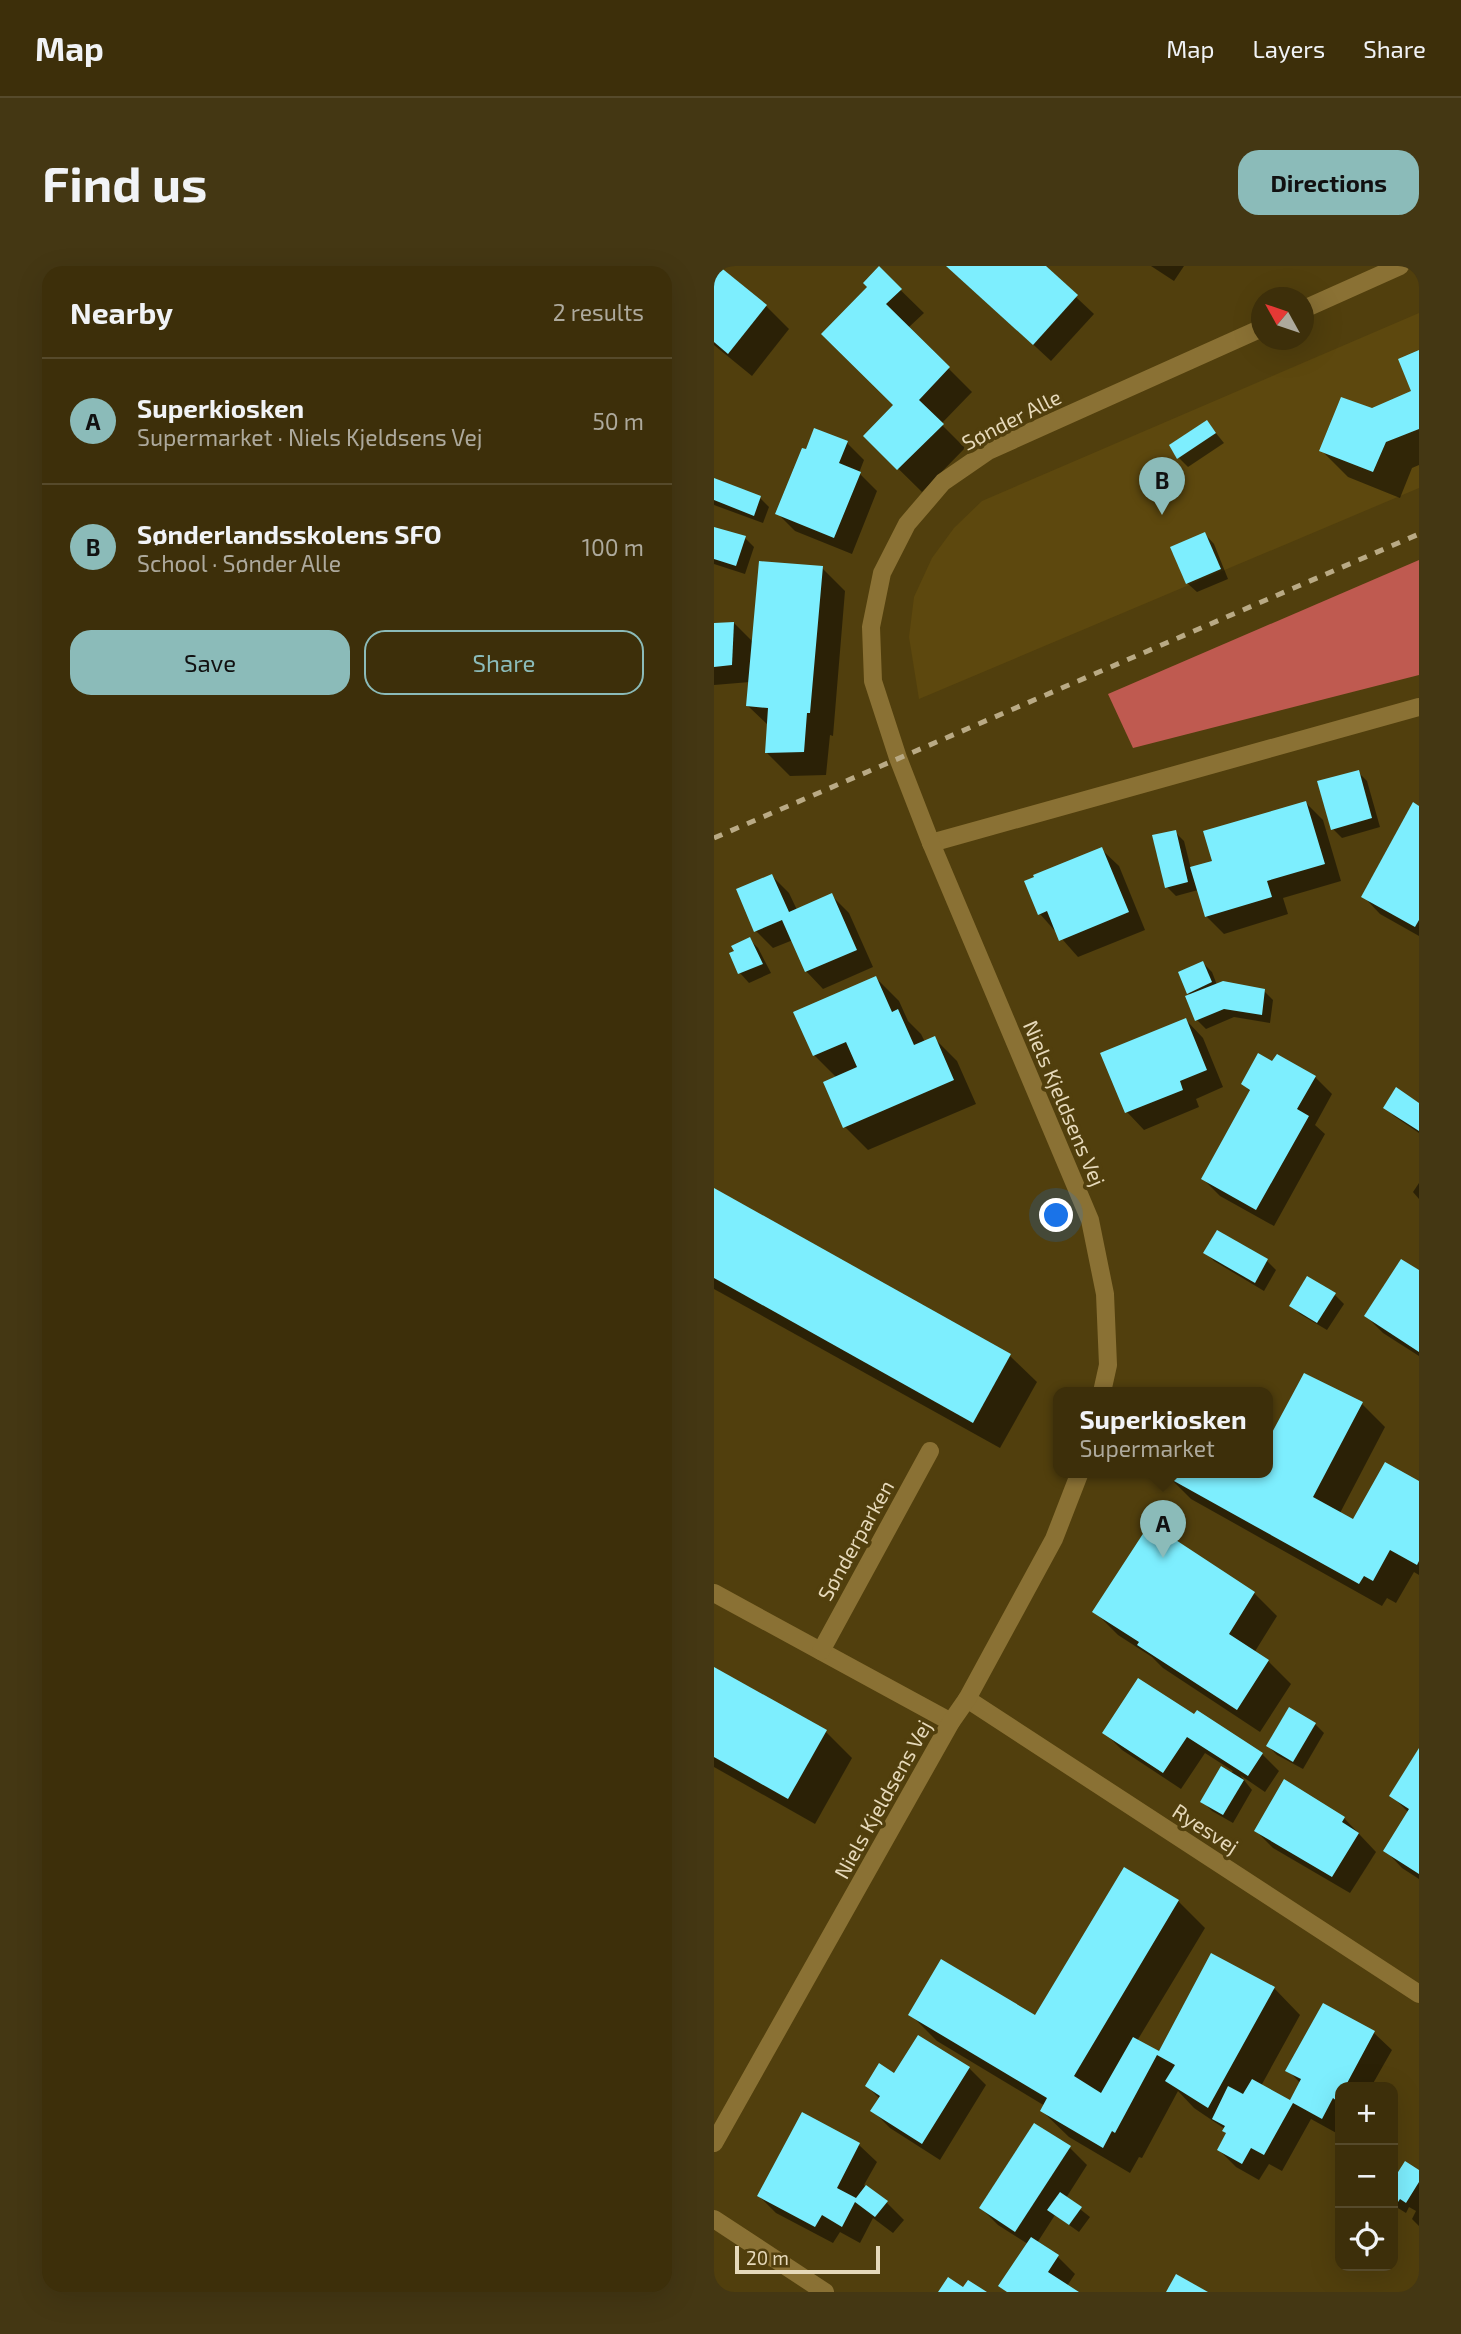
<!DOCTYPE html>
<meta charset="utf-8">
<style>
:root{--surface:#3d2f0a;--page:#443713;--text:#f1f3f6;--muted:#ada99c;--line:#564a2b;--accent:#8bbbb9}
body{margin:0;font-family:"Exo 2",sans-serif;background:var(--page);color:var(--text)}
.controls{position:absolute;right:21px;bottom:21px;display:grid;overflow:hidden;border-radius:14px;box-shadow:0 7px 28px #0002}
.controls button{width:63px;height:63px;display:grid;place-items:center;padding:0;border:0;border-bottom:2px solid var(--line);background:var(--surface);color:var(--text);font:35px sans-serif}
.compass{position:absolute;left:537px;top:21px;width:63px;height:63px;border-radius:50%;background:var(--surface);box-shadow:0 7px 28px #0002;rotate:310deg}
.scale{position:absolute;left:21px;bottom:18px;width:145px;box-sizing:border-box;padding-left:7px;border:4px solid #e6d9ba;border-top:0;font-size:19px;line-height:24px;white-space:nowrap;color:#e6d9ba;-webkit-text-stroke:5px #513f0d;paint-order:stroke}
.you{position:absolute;left:343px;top:950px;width:24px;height:24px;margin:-18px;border:5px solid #fff;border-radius:50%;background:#1a73e8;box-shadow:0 0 0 10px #1a73e833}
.badge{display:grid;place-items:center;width:46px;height:46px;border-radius:50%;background:var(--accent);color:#111;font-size:23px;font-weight:700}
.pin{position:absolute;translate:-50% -58px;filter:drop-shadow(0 2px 4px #0008)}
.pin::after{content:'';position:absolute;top:37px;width:24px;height:21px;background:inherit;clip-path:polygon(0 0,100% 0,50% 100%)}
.popup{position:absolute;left:339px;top:1121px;width:220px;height:91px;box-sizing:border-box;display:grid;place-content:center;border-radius:14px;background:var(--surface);filter:drop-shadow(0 2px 5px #0005);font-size:23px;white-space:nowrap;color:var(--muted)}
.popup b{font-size:26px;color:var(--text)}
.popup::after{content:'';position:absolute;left:50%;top:100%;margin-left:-14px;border:14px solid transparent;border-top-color:var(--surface)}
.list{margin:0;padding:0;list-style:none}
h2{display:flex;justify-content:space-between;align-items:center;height:91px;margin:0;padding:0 28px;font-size:30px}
h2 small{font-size:23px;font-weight:400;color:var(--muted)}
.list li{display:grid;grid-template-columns:46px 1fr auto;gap:21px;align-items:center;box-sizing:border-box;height:126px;padding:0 28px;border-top:2px solid var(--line)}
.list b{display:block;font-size:26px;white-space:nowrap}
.list p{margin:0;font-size:23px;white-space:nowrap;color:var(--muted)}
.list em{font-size:23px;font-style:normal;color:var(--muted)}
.actions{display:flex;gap:14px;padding:21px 28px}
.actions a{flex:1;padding:16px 0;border:2px solid var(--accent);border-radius:21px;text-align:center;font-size:24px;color:var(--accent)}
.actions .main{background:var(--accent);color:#111}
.icon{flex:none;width:38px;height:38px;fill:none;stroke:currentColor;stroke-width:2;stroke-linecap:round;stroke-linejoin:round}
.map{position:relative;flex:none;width:705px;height:2026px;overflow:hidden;border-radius:21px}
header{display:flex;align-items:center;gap:42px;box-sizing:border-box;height:98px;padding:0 35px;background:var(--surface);border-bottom:2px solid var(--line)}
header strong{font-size:33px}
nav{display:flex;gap:38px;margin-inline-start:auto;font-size:24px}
.intro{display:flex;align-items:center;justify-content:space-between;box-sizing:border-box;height:168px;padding:0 42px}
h1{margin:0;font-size:49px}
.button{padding:18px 32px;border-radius:21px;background:var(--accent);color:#111;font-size:24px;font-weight:700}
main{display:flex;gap:42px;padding:0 42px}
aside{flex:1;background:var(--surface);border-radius:21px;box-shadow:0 7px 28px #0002}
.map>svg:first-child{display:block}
.built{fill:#5d480e}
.forest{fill:#bf5a50}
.shadow{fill:#0007}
.building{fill:#7deefe}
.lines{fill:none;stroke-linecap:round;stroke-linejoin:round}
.minor{stroke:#8a7134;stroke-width:18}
.rail{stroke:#b9aa85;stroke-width:5;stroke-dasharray:9 9;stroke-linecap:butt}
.labels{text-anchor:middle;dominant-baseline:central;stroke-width:7;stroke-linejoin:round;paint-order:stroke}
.street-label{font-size:21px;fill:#e6d9ba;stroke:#513f0d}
</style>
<header>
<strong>Map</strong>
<nav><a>Map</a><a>Layers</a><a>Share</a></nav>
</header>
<div class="intro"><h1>Find us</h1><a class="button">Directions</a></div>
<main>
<aside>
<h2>Nearby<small>2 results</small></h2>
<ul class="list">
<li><span class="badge">A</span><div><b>Superkiosken</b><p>Supermarket · Niels Kjeldsens Vej</p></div><em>50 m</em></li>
<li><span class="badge">B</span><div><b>Sønderlandsskolens SFO</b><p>School · Sønder Alle</p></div><em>100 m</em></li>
</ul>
<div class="actions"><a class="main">Save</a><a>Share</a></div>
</aside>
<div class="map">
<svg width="705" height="2026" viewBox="0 0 705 2026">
<rect width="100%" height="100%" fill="#513f0d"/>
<polygon class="built" points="705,47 705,222 205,433 195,371 200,331 218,292 240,262 268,235"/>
<polygon class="forest" points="705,294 705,409 419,482 394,428"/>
<g class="shadow">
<polygon points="0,0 52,40 75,63 38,110 0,79"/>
<polygon points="235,0 329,0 380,48 337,95"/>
<polygon points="437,0 470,0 460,15"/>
<polygon points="165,3 210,47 194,62 258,126 227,158 251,182 208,226 151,170 181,139 155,21"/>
<polygon points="705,86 705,199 698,202 686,232 634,211 607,184 658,143 700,126 687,94"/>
<polygon points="493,156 510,177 474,201 465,192"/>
<polygon points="133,177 150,194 145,207 163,225 138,288 81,265 63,247"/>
<polygon points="0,214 46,232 55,241 49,257 0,239"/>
<polygon points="0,263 31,272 40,281 31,308 0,298"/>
<polygon points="491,268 500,278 514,313 483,326 473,317"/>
<polygon points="108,302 131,325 119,470 116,469 112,509 76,510 53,487 55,460 34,440 36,416 0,419 0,359 20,357 40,377"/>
<polygon points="644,506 653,515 666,561 628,572 619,563"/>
<polygon points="592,537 609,554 627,615 569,632 574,648 510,668 492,650 484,624 462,630 453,621 461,566 470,575 477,603 500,596"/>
<polygon points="700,539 705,542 705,670 666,648 649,630"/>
<polygon points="387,583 405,600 431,664 364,691 326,648"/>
<polygon points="58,610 75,627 83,644 117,629 135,647 159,701 109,723 92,705 79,674 59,682 42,665"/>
<polygon points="35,673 44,682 57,707 35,717 26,707 17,688"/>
<polygon points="489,697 498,706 503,719 550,725 559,734 556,757 520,751 492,763 483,754 477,729 474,727"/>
<polygon points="162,712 185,735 194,755 207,768 211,776 220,772 243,795 262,838 154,884 131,861 111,817 123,812 100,789"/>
<polygon points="472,754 489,772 509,821 482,833 485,841 430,864 413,846"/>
<polygon points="559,797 601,811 618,828 601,859 611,868 560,960 506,930 489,913 537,826 529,818"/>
<polygon points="682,824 705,839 705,867 680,850 671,841"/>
<polygon points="705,917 705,933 699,926"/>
<polygon points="0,924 296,1090 323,1116 286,1182 0,1023"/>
<polygon points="491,986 553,995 562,1004 550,1025 500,995"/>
<polygon points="688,995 705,1006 705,1090 669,1067 652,1050"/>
<polygon points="621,1029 630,1038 613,1064 586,1048 577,1039"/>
<polygon points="648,1138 671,1161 626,1247 639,1255 671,1198 705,1217 705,1309 700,1306 682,1337 673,1332 668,1340 477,1233 454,1210 554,1206 554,1177"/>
<polygon points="437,1259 540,1327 563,1350 540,1387 554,1395 577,1418 546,1466 449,1402 438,1391 404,1369 381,1346"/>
<polygon points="0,1403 112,1466 138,1492 101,1558 0,1501"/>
<polygon points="480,1451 548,1488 565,1505 551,1526 526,1509 538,1524 519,1557 498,1545 489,1536 519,1505 491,1487 467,1523 408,1484 391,1467"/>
<polygon points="601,1458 610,1467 589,1503 563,1489 554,1480"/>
<polygon points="705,1486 705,1613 688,1602 671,1584 695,1547 677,1529"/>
<polygon points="630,1552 662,1586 636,1627 559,1582 542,1565"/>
<polygon points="464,1635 491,1662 423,1775 446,1787 560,1722 586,1749 547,1820 577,1836 587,1818 574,1804 609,1739 660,1767 678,1784 657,1821 626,1821 626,1869 597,1853 568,1905 555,1898 545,1914 522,1901 505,1884 514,1867 511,1863 480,1842 464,1825 428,1892 425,1891 416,1907 355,1871 328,1845 331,1840 223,1775 196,1748 322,1751"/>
<polygon points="255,1802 272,1819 226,1894 176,1862 159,1845 166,1833 153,1820 181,1809"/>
<polygon points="89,1848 145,1879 163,1896 150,1919 172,1936 190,1954 179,1967 159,1952 146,1977 126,1966 119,1977 62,1947 45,1930"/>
<polygon points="321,1859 356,1882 373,1899 352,1932 376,1951 365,1966 341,1949 323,1977 344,1991 361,2008 353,2020 362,2026 293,2026 314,1978 284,1959 267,1942"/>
<polygon points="691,1897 705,1906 705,1960 698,1953 702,1945 695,1941 692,1947 679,1939 679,1918"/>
</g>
<g class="building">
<polygon points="0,0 5,0 53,39 14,88 0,76"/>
<polygon points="165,0 188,23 172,38 236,101 205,134 230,158 183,204 149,170 179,139 107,68 153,21 149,17"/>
<polygon points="232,0 332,0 364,29 319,79"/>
<polygon points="705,84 705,163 672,176 659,206 605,185 627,131 658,142 697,125 684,93"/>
<polygon points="493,154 502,167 463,193 455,179"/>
<polygon points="100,162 134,175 125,197 147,206 120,272 61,248 88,182 92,183"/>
<polygon points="0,212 47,230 40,250 0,234"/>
<polygon points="0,261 32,270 22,300 0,293"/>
<polygon points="491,266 507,303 472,318 456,281"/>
<polygon points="45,295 109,300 96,447 93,447 90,486 51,487 54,442 32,440"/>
<polygon points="20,356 18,399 0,401 0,357"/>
<polygon points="645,504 658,552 617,564 603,515"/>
<polygon points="592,535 611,598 553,615 558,631 491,651 476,601 498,595 489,565"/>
<polygon points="699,536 705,540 705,654 701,661 647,631"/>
<polygon points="462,564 474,616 451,622 438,569"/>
<polygon points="388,581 415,646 345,675 333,645 324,649 310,615 320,611 319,609"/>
<polygon points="58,608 75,646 118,627 143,684 91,706 68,654 40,666 22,623"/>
<polygon points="36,671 49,698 24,708 15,687 20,685 17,680"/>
<polygon points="489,695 498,716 473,728 464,706"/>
<polygon points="162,710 178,746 184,743 200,779 221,770 240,814 129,862 109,816 143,801 132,776 99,790 79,746"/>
<polygon points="509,715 551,723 548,749 510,743 481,755 471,730"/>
<polygon points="472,752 493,804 466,815 469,824 411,847 386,787"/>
<polygon points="544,787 558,795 563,788 602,810 583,843 595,850 542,944 487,913 536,824 527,818"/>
<polygon points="682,821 705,837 705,865 669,842"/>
<polygon points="0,922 297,1088 259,1157 0,1012"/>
<polygon points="503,964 554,993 541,1017 489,987"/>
<polygon points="687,993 705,1004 705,1086 650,1050"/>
<polygon points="593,1010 622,1027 603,1057 575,1040"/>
<polygon points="590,1107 649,1136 599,1231 639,1253 671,1196 705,1215 705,1295 703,1299 676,1284 659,1315 650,1310 645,1318 451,1210 453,1206 554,1206 554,1174"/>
<polygon points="436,1257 541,1326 515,1368 555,1394 523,1444 423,1379 425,1376 378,1346"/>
<polygon points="0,1401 113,1464 74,1533 0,1491"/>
<polygon points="424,1412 480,1448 483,1444 549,1487 534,1510 473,1471 449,1507 388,1467"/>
<polygon points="575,1441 602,1457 579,1496 552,1480"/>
<polygon points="705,1482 705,1608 669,1585 695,1543 675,1530"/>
<polygon points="507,1500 530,1514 509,1549 486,1536"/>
<polygon points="570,1513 631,1551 628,1556 645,1567 618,1611 540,1565"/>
<polygon points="410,1601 465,1634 360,1810 387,1827 419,1771 445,1785 497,1687 561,1721 494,1842 451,1815 461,1799 443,1789 401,1867 398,1865 389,1882 326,1845 333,1832 194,1749 227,1693 321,1749"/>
<polygon points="609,1737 661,1765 631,1821 626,1821 623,1835 619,1832 608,1853 579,1837 550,1889 537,1882 528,1898 503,1884 512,1867 508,1865 511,1860 498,1853 514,1820 529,1828 538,1813 576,1834 587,1813 571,1805"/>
<polygon points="204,1769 256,1801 208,1878 156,1845 166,1830 151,1820 165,1797 180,1807"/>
<polygon points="88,1846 146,1877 123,1922 142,1932 152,1919 174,1935 161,1951 141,1936 128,1961 108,1949 101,1961 43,1930"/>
<polygon points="320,1857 357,1880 301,1966 265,1942"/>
<polygon points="691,1895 705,1904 705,1916 692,1937 686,1933 682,1939 679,1937 679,1914"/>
<polygon points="346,1926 368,1941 355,1959 333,1944"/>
<polygon points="317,1971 345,1989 334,2006 365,2026 293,2026 284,2020"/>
<polygon points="462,2008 494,2026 452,2026"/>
<polygon points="234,2011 249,2021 254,2014 273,2026 224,2026"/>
</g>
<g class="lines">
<g class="minor">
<polyline points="590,43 686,0"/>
<polyline points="217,577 705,441"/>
<polyline points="388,1126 394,1099 391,1028 376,954 217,577 184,492 159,415 157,361 168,307 193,258 229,216 274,185 548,62"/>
<polyline points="0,1327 237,1456"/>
<polyline points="107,1385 216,1185"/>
<polyline points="253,1433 705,1728"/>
<polyline points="0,1877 237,1456 253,1433 340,1273 366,1206"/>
<polyline points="0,1953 111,2026"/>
</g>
<polyline class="rail" points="0,572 705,268"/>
</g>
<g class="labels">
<g class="street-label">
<text transform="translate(297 153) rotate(-27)">Sønder Alle</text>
<text transform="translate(351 837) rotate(67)">Niels Kjeldsens Vej</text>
<text transform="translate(141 1274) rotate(-61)">Sønderparken</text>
<text transform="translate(168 1533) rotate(-61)">Niels Kjeldsens Vej</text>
<text transform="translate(492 1562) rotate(33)">Ryesvej</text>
</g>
</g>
</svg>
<div class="controls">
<button>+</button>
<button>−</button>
<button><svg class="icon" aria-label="locate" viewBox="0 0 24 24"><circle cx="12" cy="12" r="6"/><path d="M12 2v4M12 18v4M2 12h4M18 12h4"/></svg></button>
</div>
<svg class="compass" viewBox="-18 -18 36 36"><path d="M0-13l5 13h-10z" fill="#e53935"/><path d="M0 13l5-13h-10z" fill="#ada99c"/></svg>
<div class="scale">20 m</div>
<div class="you"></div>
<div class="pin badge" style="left:449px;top:1292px">A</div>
<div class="popup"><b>Superkiosken</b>Supermarket</div>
<div class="pin badge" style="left:448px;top:249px">B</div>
</div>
</main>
